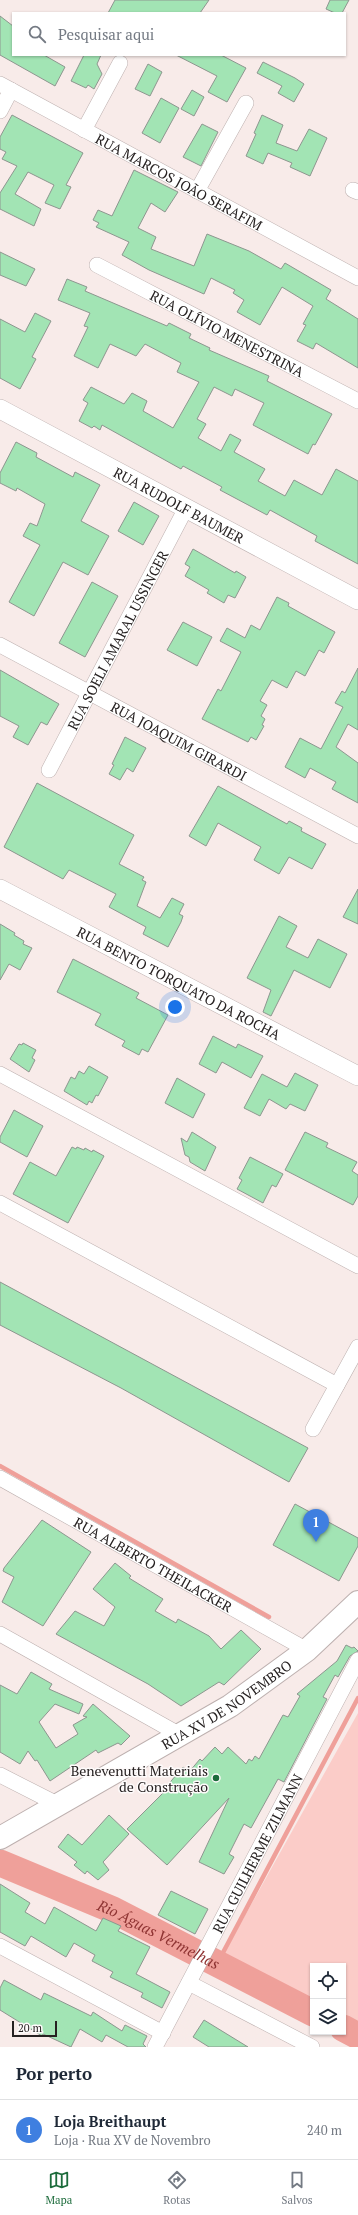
<!DOCTYPE html>
<html lang="pt">
<meta charset="utf-8">
<style>
:root{--surface:#fff;--page:#f6f6f7;--text:#1f2937;--muted:#747a83;--line:#e0e1e3;--accent:#1c6b3b}
body{margin:0;font-family:"PT Serif",serif;background:var(--page);color:var(--text)}
.controls{position:absolute;right:12px;bottom:12px;display:grid;overflow:hidden;border-radius:0px;box-shadow:0 1px 3px #0004}
.controls button{width:36px;height:36px;display:grid;place-items:center;padding:0;border:0;border-bottom:1px solid var(--line);background:var(--surface);color:var(--text);font:20px sans-serif}
.scale{position:absolute;left:12px;bottom:10px;width:45px;box-sizing:border-box;padding-left:4px;border:2px solid #262121;border-top:0;font-size:11px;line-height:14px;white-space:nowrap;color:#262121;-webkit-text-stroke:3px #fefbfb;paint-order:stroke}
.you{position:absolute;left:175px;top:1007px;width:14px;height:14px;margin:-10px;border:3px solid #fff;border-radius:50%;background:#1a73e8;box-shadow:0 0 0 6px #1a73e833}
.badge{display:grid;place-items:center;width:26px;height:26px;border-radius:50%;background:var(--accent);color:#fff;font-size:13px;font-weight:700}
.pin{position:absolute;translate:-50% -33px;filter:drop-shadow(0 1px 2px #0008)}
.pin::after{content:'';position:absolute;top:21px;width:14px;height:12px;background:inherit;clip-path:polygon(0 0,100% 0,50% 100%)}
.list{margin:0;padding:0;list-style:none}
h2{display:flex;justify-content:space-between;align-items:center;height:52px;margin:0;padding:0 16px;font-size:17px}
h2 small{font-size:13px;font-weight:400;color:var(--muted)}
.list li{display:grid;grid-template-columns:26px 1fr auto;gap:12px;align-items:center;box-sizing:border-box;height:60px;padding:0 16px;border-top:1px solid var(--line)}
.list b{display:block;font-size:15px;white-space:nowrap}
.list p{margin:0;font-size:13px;white-space:nowrap;color:var(--muted)}
.list em{font-size:13px;font-style:normal;color:var(--muted)}
.icon{flex:none;width:22px;height:22px;fill:none;stroke:currentColor;stroke-width:2;stroke-linecap:round;stroke-linejoin:round}
.map{position:relative;flex:none;width:358px;height:2047px;overflow:hidden}
.search{position:absolute;background:var(--surface);box-shadow:0 1px 3px #0004;left:12px;right:12px;top:12px;height:44px;display:flex;align-items:center;gap:10px;box-sizing:border-box;padding:0 14px;border-radius:0px;color:var(--muted);font-size:15px}
.sheet{height:112px;background:var(--surface)}
nav{display:flex;justify-content:space-around;align-items:center;box-sizing:border-box;height:56px;border-top:1px solid var(--line);background:var(--surface);font-size:11px;color:var(--muted)}
nav a{display:grid;justify-items:center;gap:2px}
nav .on{color:var(--accent)}
.map>svg:first-child{display:block}
.green{fill:#fbccc8}
.lines{fill:none;stroke-linecap:round;stroke-linejoin:round}
.stream{stroke:#efa09a;stroke-width:4.5}
.river{stroke:#efa09a;stroke-width:27}
.building{fill:#a2e4b4;stroke:#8d968f}
.minor-casing{stroke:#bdb0af;stroke-width:16}
.tertiary-casing{stroke:#bdb0af;stroke-width:20}
.primary-casing{stroke:#bdb0af;stroke-width:24}
.minor{stroke:#fff;stroke-width:15}
.tertiary{stroke:#fff;stroke-width:19}
.primary{stroke:#fff;stroke-width:22}
.poi-dot{fill:#1c6b3b;stroke:#fefbfb;stroke-width:1.5}
.labels{text-anchor:middle;dominant-baseline:central;stroke-width:3;stroke-linejoin:round;paint-order:stroke}
.street-label{font-size:14px;fill:#262121;stroke:#fefbfb}
.poi-label{font-size:14px;fill:#262121;stroke:#fefbfb;text-anchor:end}
.water-label{font-size:15px;font-style:italic;fill:#8f3433;stroke:#fefbfb}
</style>
<div class="map">
<svg width="358" height="2047" viewBox="0 0 358 2047">
<rect width="100%" height="100%" fill="#f8ebe9"/>
<polygon class="green" points="358,1713 358,2023 343,2015 343,1966 313,1966 313,2000 223,1955"/>
<g class="lines">
<g class="stream">
<polyline points="0,1466 269,1617"/>
<polyline points="218,1962 358,1698"/>
</g>
<g class="river">
<path id="s1" d="M0,1863L113,1910L313,2013"/>
<polyline points="343,2028 358,2036"/>
</g>
</g>
<g class="building">
<polygon points="115,0 209,0 200,13 108,13"/>
<polygon points="330,0 349,0 342,13 335,13 326,9"/>
<polygon points="0,16 13,26 13,55 44,55 65,67 55,86 0,55"/>
<polygon points="84,55 101,55 97,64 102,74 94,89 88,85 86,88 71,81"/>
<polygon points="176,55 221,55 246,68 227,102 208,92 217,76"/>
<polygon points="263,62 295,78 304,84 294,102 278,93 282,86 257,73"/>
<polygon points="148,64 162,72 150,96 135,89"/>
<polygon points="192,90 204,97 194,116 181,109"/>
<polygon points="161,98 179,108 160,143 142,133"/>
<polygon points="12,115 83,153 66,185 71,187 60,209 45,203 54,185 28,172 15,194 41,209 34,226 0,209 0,193 17,166 2,159 6,152 0,149 0,137"/>
<polygon points="262,115 283,125 276,143 297,151 309,129 327,138 310,176 290,167 292,163 268,153 263,164 246,156 256,134 254,133"/>
<polygon points="202,124 218,132 201,166 183,157"/>
<polygon points="134,170 178,192 165,212 151,203 138,228 156,237 151,249 194,266 207,234 249,251 281,269 285,263 331,290 326,299 358,319 358,368 316,343 313,349 297,341 306,325 303,324 313,306 282,287 260,325 237,312 244,300 233,293 235,290 211,278 204,294 149,270 122,255 129,242 96,227 99,223 93,220 98,210 112,216"/>
<polygon points="0,252 35,269 26,286 0,275"/>
<polygon points="67,279 87,287 85,291 167,326 169,323 191,334 189,338 210,348 209,350 269,376 267,381 332,414 315,445 313,444 308,454 253,425 264,403 235,389 232,396 214,387 197,419 206,424 198,438 221,451 230,434 241,440 234,452 265,469 258,481 285,496 294,480 322,495 336,469 358,481 358,564 315,541 317,536 270,510 267,515 220,490 222,487 183,466 181,469 102,425 100,430 94,426 92,428 79,421 88,403 83,400 91,387 124,404 132,393 147,401 143,411 173,428 199,382 177,372 181,363 145,344 136,356 110,344 98,368 74,356 88,327 84,326 90,313 58,300"/>
<polygon points="35,313 51,321 32,357 36,359 20,389 0,378 0,319 25,332"/>
<polygon points="16,442 37,453 36,457 73,477 75,472 100,485 81,521 109,536 88,575 63,562 34,616 9,602 40,545 23,536 30,523 37,526 45,504 17,488 16,491 0,483 0,473"/>
<polygon points="134,502 159,516 143,545 118,531"/>
<polygon points="193,549 235,573 236,571 246,577 235,598 228,595 224,603 207,593 209,590 185,576 190,567 185,564"/>
<polygon points="92,582 118,596 85,657 59,643"/>
<polygon points="277,597 289,603 288,606 335,632 324,653 319,650 305,676 296,671 287,688 272,680 260,701 267,705 261,716 265,719 262,725 264,726 256,740 251,737 248,742 202,719 218,689 221,691 241,652 220,641 227,628 245,638 251,625 260,630"/>
<polygon points="183,622 212,637 197,666 167,650"/>
<polygon points="358,668 358,730 348,724 336,747 358,763 358,803 332,789 336,782 310,768 305,778 285,767 300,738 321,749 343,707 335,703 342,691 345,693"/>
<polygon points="0,670 59,704 47,725 41,722 28,745 13,737 19,726 0,716"/>
<polygon points="125,737 146,748 133,772 127,768 120,780 109,774 114,765 112,764"/>
<polygon points="37,783 134,835 119,864 144,877 142,880 146,882 137,906 160,918 172,898 184,904 179,914 183,916 181,922 168,947 143,934 146,927 109,907 116,894 69,870 63,879 4,847"/>
<polygon points="218,786 287,824 289,821 302,828 301,831 326,844 312,869 289,857 279,874 254,860 261,847 218,823 206,846 189,836"/>
<polygon points="358,889 358,924 343,917"/>
<polygon points="279,916 297,926 286,947 308,958 318,939 347,954 330,988 294,970 271,1016 263,1012 271,990 247,978"/>
<polygon points="0,924 15,933 14,935 24,941 23,944 32,948 20,970 9,964 0,980"/>
<polygon points="73,959 139,993 136,998 168,1015 148,1052 142,1049 139,1055 122,1046 125,1041 95,1025 101,1014 57,992"/>
<polygon points="213,1036 236,1048 238,1044 263,1056 251,1078 222,1062 216,1073 199,1064"/>
<polygon points="23,1043 36,1050 32,1058 35,1060 29,1072 10,1059 19,1044 22,1045"/>
<polygon points="89,1066 108,1077 98,1096 96,1095 92,1103 89,1101 87,1105 64,1091 71,1077 75,1079 79,1071 84,1074"/>
<polygon points="295,1073 318,1085 305,1111 290,1104 286,1109 269,1099 260,1116 244,1108 262,1074 287,1087"/>
<polygon points="177,1078 205,1094 193,1118 165,1103"/>
<polygon points="14,1110 43,1126 27,1157 0,1142 0,1137"/>
<polygon points="192,1132 216,1147 205,1171 190,1162 189,1157 185,1155 181,1138 187,1142"/>
<polygon points="305,1132 328,1143 326,1147 357,1162 352,1171 358,1175 358,1196 353,1205 285,1170"/>
<polygon points="72,1147 76,1149 77,1147 84,1150 85,1148 92,1152 93,1150 104,1156 68,1223 13,1194 30,1162 56,1176"/>
<polygon points="250,1157 283,1174 276,1187 272,1185 263,1203 237,1189 242,1180 239,1178"/>
<polygon points="0,1282 308,1448 289,1482 121,1388 0,1325"/>
<polygon points="295,1504 358,1538 358,1546 339,1581 273,1545"/>
<polygon points="42,1520 91,1552 43,1626 2,1602 14,1577 3,1571 4,1568"/>
<polygon points="115,1563 131,1576 129,1578 163,1599 155,1611 176,1623 178,1619 209,1636 221,1649 241,1630 261,1649 224,1685 219,1682 181,1706 148,1684 56,1634 75,1611 104,1626 115,1607 93,1589"/>
<polygon points="346,1645 352,1648 354,1647 358,1651 350,1656 338,1677 335,1675 323,1697 327,1699 284,1782 278,1779 251,1828 244,1824 229,1854 234,1857 224,1874 199,1862 229,1798 167,1865 127,1829 168,1788 166,1787 183,1767 189,1772 200,1759 202,1761 215,1747 222,1754 228,1747 246,1764 249,1759 252,1761 255,1756 259,1759 283,1715 288,1717 300,1696 297,1694 337,1661"/>
<polygon points="31,1672 52,1684 49,1689 83,1704 79,1714 55,1704 39,1722 56,1748 78,1734 73,1725 87,1717 83,1716 93,1704 130,1736 121,1745 118,1743 98,1753 96,1750 50,1781 37,1760 35,1761 28,1751 20,1764 0,1752 0,1685 17,1694"/>
<polygon points="109,1815 129,1834 103,1862 109,1870 98,1880 87,1871 85,1874 74,1865 77,1862 58,1847 68,1834 82,1845"/>
<polygon points="0,1884 30,1903 25,1912 45,1924 54,1907 96,1931 103,1918 121,1926 118,1931 150,1947 136,1974 170,1992 162,2008 141,1997 143,1993 110,1977 113,1972 92,1961 95,1955 74,1943 66,1957 31,1936 25,1946 0,1932"/>
<polygon points="171,1891 208,1909 195,1934 158,1915"/>
<polygon points="4,1980 41,2000 44,1993 91,2016 93,2012 122,2031 125,2025 147,2036 143,2044 146,2047 128,2047 106,2035 102,2042 80,2029 71,2047 43,2034 42,2036 0,2010 0,1988"/>
<polygon points="204,2020 248,2047 209,2047 193,2037"/>
</g>
<g class="lines">
<defs>
<g id="minor">
<path id="s2" d="M0,84L358,278"/>
<polyline points="0,111 11,90"/>
<polyline points="84,130 120,63"/>
<polyline points="353,190 358,192"/>
<polyline points="197,191 246,103"/>
<path id="s3" d="M97,265L358,401"/>
<path id="s4" d="M0,645L358,836"/>
<path id="s5" d="M49,770L186,508"/>
<polyline points="0,1074 358,1266"/>
<polyline points="0,1203 337,1385"/>
<polyline points="313,1429 358,1347"/>
<path id="s6" d="M0,1478L307,1650"/>
<polyline points="0,1634 182,1736"/>
<polyline points="0,1775 59,1805"/>
<polyline points="0,1946 163,2033"/>
<polyline points="189,1983 312,2047"/>
<path id="s7" d="M155,2047L358,1660"/>
</g>
<g id="tertiary">
<path id="s8" d="M0,409L358,600"/>
<path id="s9" d="M0,889L358,1076"/>
</g>
<g id="primary">
<path id="s10" d="M0,1838L230,1706L307,1650L358,1602"/>
</g>
</defs>
<use href="#minor" class="minor-casing"/>
<use href="#tertiary" class="tertiary-casing"/>
<use href="#primary" class="primary-casing"/>
<use href="#minor" class="minor"/>
<use href="#tertiary" class="tertiary"/>
<use href="#primary" class="primary"/>
</g>
<circle class="poi-dot" cx="216" cy="1778" r="4"/>
<g class="labels">
<g class="street-label">
<text stroke="none"><textPath href="#s2" startOffset="204">RUA MARCOS JOÃO SERAFIM</textPath></text>
<text stroke="none"><textPath href="#s3" startOffset="147">RUA OLÍVIO MENESTRINA</textPath></text>
<text stroke="none"><textPath href="#s8" startOffset="203">RUA RUDOLF BAUMER</textPath></text>
<text stroke="none"><textPath href="#s5" startOffset="147">RUA SOELI AMARAL USSINGER</textPath></text>
<text stroke="none"><textPath href="#s4" startOffset="203">RUA JOAQUIM GIRARDI</textPath></text>
<text stroke="none"><textPath href="#s9" startOffset="202">RUA BENTO TORQUATO DA ROCHA</textPath></text>
<text stroke="none"><textPath href="#s6" startOffset="176">RUA ALBERTO THEILACKER</textPath></text>
<text stroke="none"><textPath href="#s10" startOffset="263">RUA XV DE NOVEMBRO</textPath></text>
<text stroke="none"><textPath href="#s7" startOffset="219">RUA GUILHERME ZILMANN</textPath></text>
</g>
<g class="poi-label">
<text x="208" y="1770">Benevenutti Materiais<tspan x="208" dy="16">de Construção</tspan></text>
</g>
<g class="water-label">
<text stroke="none"><textPath href="#s1" startOffset="174">Rio Águas Vermelhas</textPath></text>
</g>
</g>
</svg>
<div class="controls">
<button><svg class="icon" aria-label="locate" viewBox="0 0 24 24"><circle cx="12" cy="12" r="6"/><path d="M12 2v4M12 18v4M2 12h4M18 12h4"/></svg></button>
<button><svg class="icon" aria-label="layers" viewBox="0 0 24 24"><path d="M12 4l9 5-9 5-9-5zM3 14l9 5 9-5"/></svg></button>
</div>
<div class="scale">20 m</div>
<div class="you"></div>
<div class="pin badge" style="left:316px;top:1542px;background:#3f7fe0">1</div>
<div class="search"><svg class="icon" aria-label="search" viewBox="0 0 24 24"><circle cx="10" cy="10" r="6"/><path d="M15 15l6 6"/></svg>Pesquisar aqui</div>
</div>
<section class="sheet">
<h2>Por perto<small></small></h2>
<ul class="list">
<li><span class="badge" style="background:#3f7fe0">1</span><div><b>Loja Breithaupt</b><p>Loja · Rua XV de Novembro</p></div><em>240 m</em></li>
</ul>
</section>
<nav>
<a class="on"><svg class="icon" aria-label="map" viewBox="0 0 24 24"><path d="M3 6l6-2 6 2 6-2v14l-6 2-6-2-6 2zM9 4v14M15 6v14"/></svg>Mapa</a>
<a><svg class="icon" aria-label="directions" viewBox="0 0 24 24"><path d="M12 3l9 9-9 9-9-9zM9 14v-3h6M13 9l2 2-2 2"/></svg>Rotas</a>
<a><svg class="icon" aria-label="saved" viewBox="0 0 24 24"><path d="M7 4h10v16l-5-4-5 4z"/></svg>Salvos</a>
</nav>
